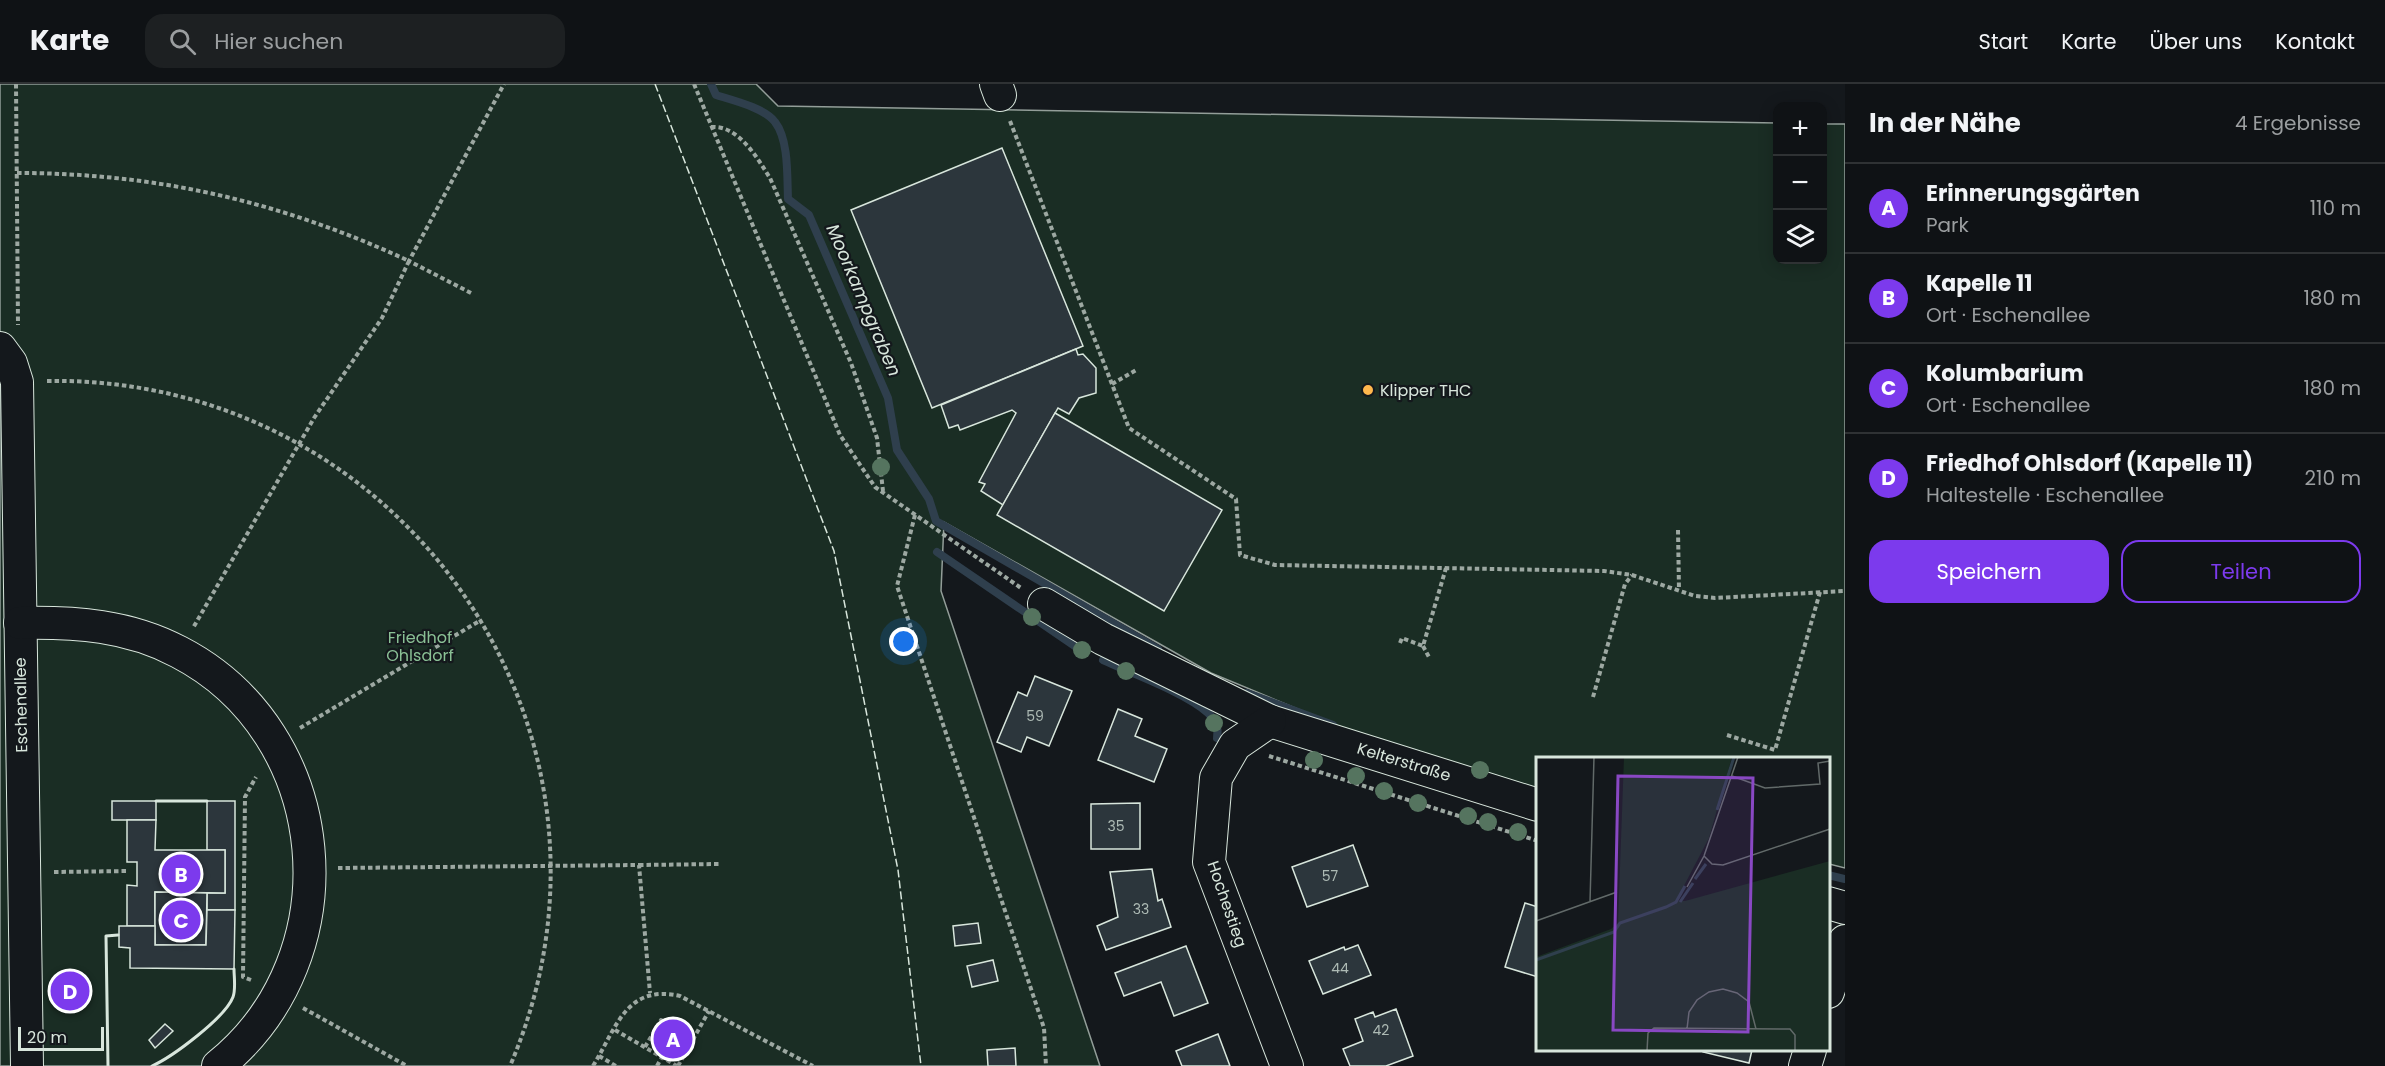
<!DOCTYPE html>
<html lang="de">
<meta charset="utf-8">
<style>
:root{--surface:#0f1215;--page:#1d2022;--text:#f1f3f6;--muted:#9b9ea0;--line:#2f3234;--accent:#7c3aed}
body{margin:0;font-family:Poppins,sans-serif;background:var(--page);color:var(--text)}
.controls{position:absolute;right:18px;top:18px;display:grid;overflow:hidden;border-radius:12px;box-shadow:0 3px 15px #0003}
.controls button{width:54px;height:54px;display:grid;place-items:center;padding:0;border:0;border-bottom:2px solid var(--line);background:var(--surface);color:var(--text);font:30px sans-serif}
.scale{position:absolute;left:18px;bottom:15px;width:86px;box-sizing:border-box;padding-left:6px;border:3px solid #d8e6dc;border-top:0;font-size:16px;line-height:21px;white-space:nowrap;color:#d8e6dc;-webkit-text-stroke:4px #14181c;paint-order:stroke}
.you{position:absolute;left:904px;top:558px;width:21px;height:21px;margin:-15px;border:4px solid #fff;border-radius:50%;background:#1a73e8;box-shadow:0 0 0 9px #1a73e833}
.badge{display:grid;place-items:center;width:39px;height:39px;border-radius:50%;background:var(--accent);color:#fff;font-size:20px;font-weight:700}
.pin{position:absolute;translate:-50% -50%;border:3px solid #fff;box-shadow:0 2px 6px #0006}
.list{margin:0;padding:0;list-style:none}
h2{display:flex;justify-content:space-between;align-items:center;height:78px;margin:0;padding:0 24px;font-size:26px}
h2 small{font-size:20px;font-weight:400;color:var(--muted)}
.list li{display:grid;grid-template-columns:39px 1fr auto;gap:18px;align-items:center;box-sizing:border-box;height:90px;padding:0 24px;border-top:2px solid var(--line)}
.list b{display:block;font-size:22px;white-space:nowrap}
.list p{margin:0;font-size:20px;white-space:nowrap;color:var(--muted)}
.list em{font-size:20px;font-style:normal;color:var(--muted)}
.actions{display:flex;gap:12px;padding:18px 24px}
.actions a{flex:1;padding:14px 0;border:2px solid var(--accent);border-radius:18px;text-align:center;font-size:21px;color:var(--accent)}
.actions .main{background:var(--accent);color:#fff}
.icon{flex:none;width:33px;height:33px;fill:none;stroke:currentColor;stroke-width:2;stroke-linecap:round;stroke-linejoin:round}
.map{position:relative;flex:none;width:1845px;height:982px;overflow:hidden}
header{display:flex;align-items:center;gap:36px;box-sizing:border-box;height:84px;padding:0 30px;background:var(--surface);border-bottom:2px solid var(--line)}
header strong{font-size:28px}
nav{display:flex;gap:33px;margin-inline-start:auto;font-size:21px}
.search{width:420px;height:54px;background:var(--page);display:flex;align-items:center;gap:15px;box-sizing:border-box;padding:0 21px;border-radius:18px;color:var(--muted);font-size:22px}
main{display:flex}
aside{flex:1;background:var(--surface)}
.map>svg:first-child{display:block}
.green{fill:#1a2d24;stroke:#939e99;stroke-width:1.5}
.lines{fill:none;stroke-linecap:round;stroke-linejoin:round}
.stream{stroke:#2f3f4d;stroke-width:8}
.building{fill:#2c363c;stroke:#d8e6dc;stroke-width:1.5}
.minor-casing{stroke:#d8e6dc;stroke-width:34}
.path{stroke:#9da8a2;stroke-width:4;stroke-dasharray:4.5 3;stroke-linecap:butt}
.minor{stroke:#14181c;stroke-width:32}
.fence{stroke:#d8e6dc;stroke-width:1.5;stroke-dasharray:8 3;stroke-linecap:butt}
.wall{stroke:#d8e6dc;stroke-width:3}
.tree{fill:#55745f}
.poi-dot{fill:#ffb74d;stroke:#14181c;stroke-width:2}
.labels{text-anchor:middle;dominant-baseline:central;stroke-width:4.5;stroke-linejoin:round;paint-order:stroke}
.number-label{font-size:14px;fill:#adbab4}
.poi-label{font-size:16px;fill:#d8e6dc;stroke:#14181c;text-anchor:start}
.park-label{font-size:16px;fill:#8ac095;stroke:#14181c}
.street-label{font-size:16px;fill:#d8e6dc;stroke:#14181c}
.water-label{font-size:18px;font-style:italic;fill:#d8e6dc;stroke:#14181c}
.inset-river{fill:none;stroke:#2f3f4d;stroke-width:3}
.inset-road{fill:none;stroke:#626a69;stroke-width:1.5}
.view{fill:#8948c3;fill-opacity:0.15;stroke:#8948c3;stroke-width:3}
.inset-edge{fill:none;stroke:#d8e6dc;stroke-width:3}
</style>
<header>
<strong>Karte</strong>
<div class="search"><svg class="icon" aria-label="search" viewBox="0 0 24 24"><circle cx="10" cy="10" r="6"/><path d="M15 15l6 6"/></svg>Hier suchen</div>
<nav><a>Start</a><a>Karte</a><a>Über uns</a><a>Kontakt</a></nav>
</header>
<main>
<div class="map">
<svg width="1845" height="982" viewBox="0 0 1845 982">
<rect width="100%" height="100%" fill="#14181c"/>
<polygon class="green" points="0,0 756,0 778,22 1777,39 1778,176 1822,176 1823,40 1845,40 1845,784 1829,780 1828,674 1538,674 1537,704 1404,669 1211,589 944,438 941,507 1100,982 0,982"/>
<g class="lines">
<g class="stream">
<path d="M711,0L716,11C732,16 765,24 775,38C789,56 787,93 788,115L809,131L888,314L897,366L929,415L936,437L1158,565"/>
<polyline points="937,468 1076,563"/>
<path d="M1103,576C1131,589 1186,609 1208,629C1216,636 1219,644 1217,654"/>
<polyline points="1247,609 1333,641"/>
<polyline points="1828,791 1845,795"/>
</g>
</g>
<g class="building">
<polygon points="1002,64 1083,262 932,324 851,126"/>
<polygon points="1076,265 1078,271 1083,270 1096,284 1096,309 1079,314 1069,330 1058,324 1003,421 981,407 985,400 979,398 1016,329 1012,326 960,346 958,341 949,344 941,321"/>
<polygon points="1055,329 1222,426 1164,527 997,431"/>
<polygon points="1035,592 1072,607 1049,662 1027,653 1021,668 997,658 1018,608 1027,612"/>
<polygon points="1118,625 1142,635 1135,652 1167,665 1154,698 1098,676"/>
<rect x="112" y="717" width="44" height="19"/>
<polygon points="207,717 235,717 235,826 207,826 207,809 225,809 225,766 207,766"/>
<polygon points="1140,719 1140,765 1091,765 1091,720"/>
<polygon points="127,736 156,736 155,766 225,766 225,809 155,808 155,842 127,842 127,801 137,802 137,778 127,778"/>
<polygon points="1353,761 1368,802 1307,823 1292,783"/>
<polygon points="1152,785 1158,817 1162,815 1171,843 1106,866 1097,842 1118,833 1110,788"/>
<polygon points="155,808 207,809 206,861 155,861"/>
<polygon points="1525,819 1538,823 1538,893 1505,883"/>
<polygon points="207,826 235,826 234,885 130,884 130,864 119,863 119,842 155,842 155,861 206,861"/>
<polygon points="978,839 981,859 955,862 953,842"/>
<polygon points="1358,861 1371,891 1323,910 1309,877 1344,863 1345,866"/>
<polygon points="1186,862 1208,919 1174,932 1161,898 1124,912 1115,889"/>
<polygon points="993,876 998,897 972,903 967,882"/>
<polygon points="1396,925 1413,972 1386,982 1350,982 1343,965 1363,957 1355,935 1373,928 1375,933"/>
<polygon points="165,940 173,947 155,964 149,956"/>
<polygon points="1218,950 1230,982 1182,982 1176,967"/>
<polygon points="1015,964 1016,982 988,982 987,966"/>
<polygon points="1703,966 1752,966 1749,979 1703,968"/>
</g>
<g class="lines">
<defs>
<g id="minor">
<polyline points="996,0 1000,11"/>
<polyline points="0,264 11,279 17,298 27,982"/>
<polyline points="1044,520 1103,555 1270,637 1538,721"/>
<path d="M20,539C76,538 128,541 179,568C335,649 355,872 218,982"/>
<polyline points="1270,637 1235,661 1216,694 1209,778 1287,982"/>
<polyline points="1828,819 1845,824"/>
<polyline points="1828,908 1845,857"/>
<polyline points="1805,982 1810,966"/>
</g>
</defs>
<use href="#minor" class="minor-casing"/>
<g class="path">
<polyline points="16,0 18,241"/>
<polyline points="694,0 840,351 875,403 1021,504"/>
<polyline points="1010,37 1129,344 1236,415 1240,471 1275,481 1604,487 1632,491 1695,512 1715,514 1845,507"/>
<path d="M711,43C739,41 757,74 770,94L851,279L877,354L883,407"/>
<path d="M17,89C157,89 282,118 409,177L382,234L314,334L193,544"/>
<polyline points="471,209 409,177 504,0"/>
<path d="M47,297C404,291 652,652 510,982"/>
<polyline points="1112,300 1138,285"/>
<polyline points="915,431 897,502 1044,944 1046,982"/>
<polyline points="1678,446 1679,506"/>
<polyline points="1400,559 1402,554 1423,562 1446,484"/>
<polyline points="1423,562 1430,575"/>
<polyline points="1593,613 1625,500 1632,491"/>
<polyline points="300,644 481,536"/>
<polyline points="1727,651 1775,666 1820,508"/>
<polyline points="1269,672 1538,757"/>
<polyline points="639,781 721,780"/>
<polyline points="338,784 639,781 650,909"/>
<polyline points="54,788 128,787"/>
<polyline points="251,896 243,893 245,713 256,693"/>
<polyline points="303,924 407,982"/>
<polyline points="615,946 677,982"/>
<polyline points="654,949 669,957"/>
<polyline points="645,963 661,936 694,955"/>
<polyline points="599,972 616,982"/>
<path d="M593,982C617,943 626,900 680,912L813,982"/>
<polyline points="657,982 662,973"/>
<polyline points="678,982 709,927"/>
</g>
<use href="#minor" class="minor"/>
<polyline class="fence" points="655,0 834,467 898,786 921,982"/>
<g class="wall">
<polyline points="156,717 207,717"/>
<polyline points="108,982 106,852 118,851"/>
<path d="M152,982C172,973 225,934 233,913C236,905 234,893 234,885"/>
</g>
</g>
<g class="tree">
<circle cx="881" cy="383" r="9"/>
<circle cx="1032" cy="533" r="9"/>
<circle cx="1082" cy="566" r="9"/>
<circle cx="1126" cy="587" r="9"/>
<circle cx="1214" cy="639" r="9"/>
<circle cx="1314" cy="676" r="9"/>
<circle cx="1480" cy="686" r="9"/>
<circle cx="1356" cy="692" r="9"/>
<circle cx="1384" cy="707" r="9"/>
<circle cx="1418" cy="719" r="9"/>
<circle cx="1468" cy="732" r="9"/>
<circle cx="1488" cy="738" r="9"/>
<circle cx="1518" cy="748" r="9"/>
</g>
<circle class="poi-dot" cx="1368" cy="306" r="6"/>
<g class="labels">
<g class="number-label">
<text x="1035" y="632">59</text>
<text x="1116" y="742">35</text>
<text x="1330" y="792">57</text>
<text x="1141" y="825">33</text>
<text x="1340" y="884">44</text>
<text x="1381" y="946">42</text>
</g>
<g class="poi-label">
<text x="1380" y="306">Klipper THC</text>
</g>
<g class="park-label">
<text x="420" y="553">Friedhof<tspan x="420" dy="18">Ohlsdorf</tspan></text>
</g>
<g class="street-label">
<text transform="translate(21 621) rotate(-91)">Eschenallee</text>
<text transform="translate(1404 678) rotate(17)">Kelterstraße</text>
<text transform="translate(1227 820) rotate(71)">Hochestieg</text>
</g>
<g class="water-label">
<text transform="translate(864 216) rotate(67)">Moorkampgraben</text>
</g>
</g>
<g transform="translate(1536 673)">
<rect width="294" height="294" fill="#14181c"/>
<path d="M88,0H196L173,81L140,144H149L294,104V294H0V200L75,172L82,166Z" fill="#1a2d24"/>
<path class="inset-river" d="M181,53L198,0M159,122L170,107M144,145L157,126M0,203L78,175L84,166L130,150L140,145L149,129"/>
<path class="inset-road" d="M196,19L229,31L284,27L282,6L294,4M168,99L176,107L187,108L294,72M151,130L168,99L202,0M54,145L58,0M0,164L81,135M151,272L153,255L161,243L173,235L187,232L201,236L213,245L220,272M111,294L112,276L118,271L254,272L259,278V294"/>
<path class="view" d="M82,19L217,21L212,275L77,273Z"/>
<rect width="294" height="294" class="inset-edge"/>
</g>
</svg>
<div class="controls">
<button>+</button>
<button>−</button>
<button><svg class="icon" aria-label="layers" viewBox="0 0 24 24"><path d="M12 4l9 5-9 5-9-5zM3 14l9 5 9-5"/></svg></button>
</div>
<div class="scale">20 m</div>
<div class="you"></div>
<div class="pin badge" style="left:673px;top:955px">A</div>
<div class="pin badge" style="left:181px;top:790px">B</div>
<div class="pin badge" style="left:181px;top:836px">C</div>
<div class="pin badge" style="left:70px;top:907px">D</div>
</div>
<aside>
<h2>In der Nähe<small>4 Ergebnisse</small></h2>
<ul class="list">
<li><span class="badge">A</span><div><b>Erinnerungsgärten</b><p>Park</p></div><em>110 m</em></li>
<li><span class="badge">B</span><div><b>Kapelle 11</b><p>Ort · Eschenallee</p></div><em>180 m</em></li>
<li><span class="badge">C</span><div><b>Kolumbarium</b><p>Ort · Eschenallee</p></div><em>180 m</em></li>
<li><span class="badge">D</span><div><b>Friedhof Ohlsdorf (Kapelle 11)</b><p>Haltestelle · Eschenallee</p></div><em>210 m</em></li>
</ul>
<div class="actions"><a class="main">Speichern</a><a>Teilen</a></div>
</aside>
</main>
